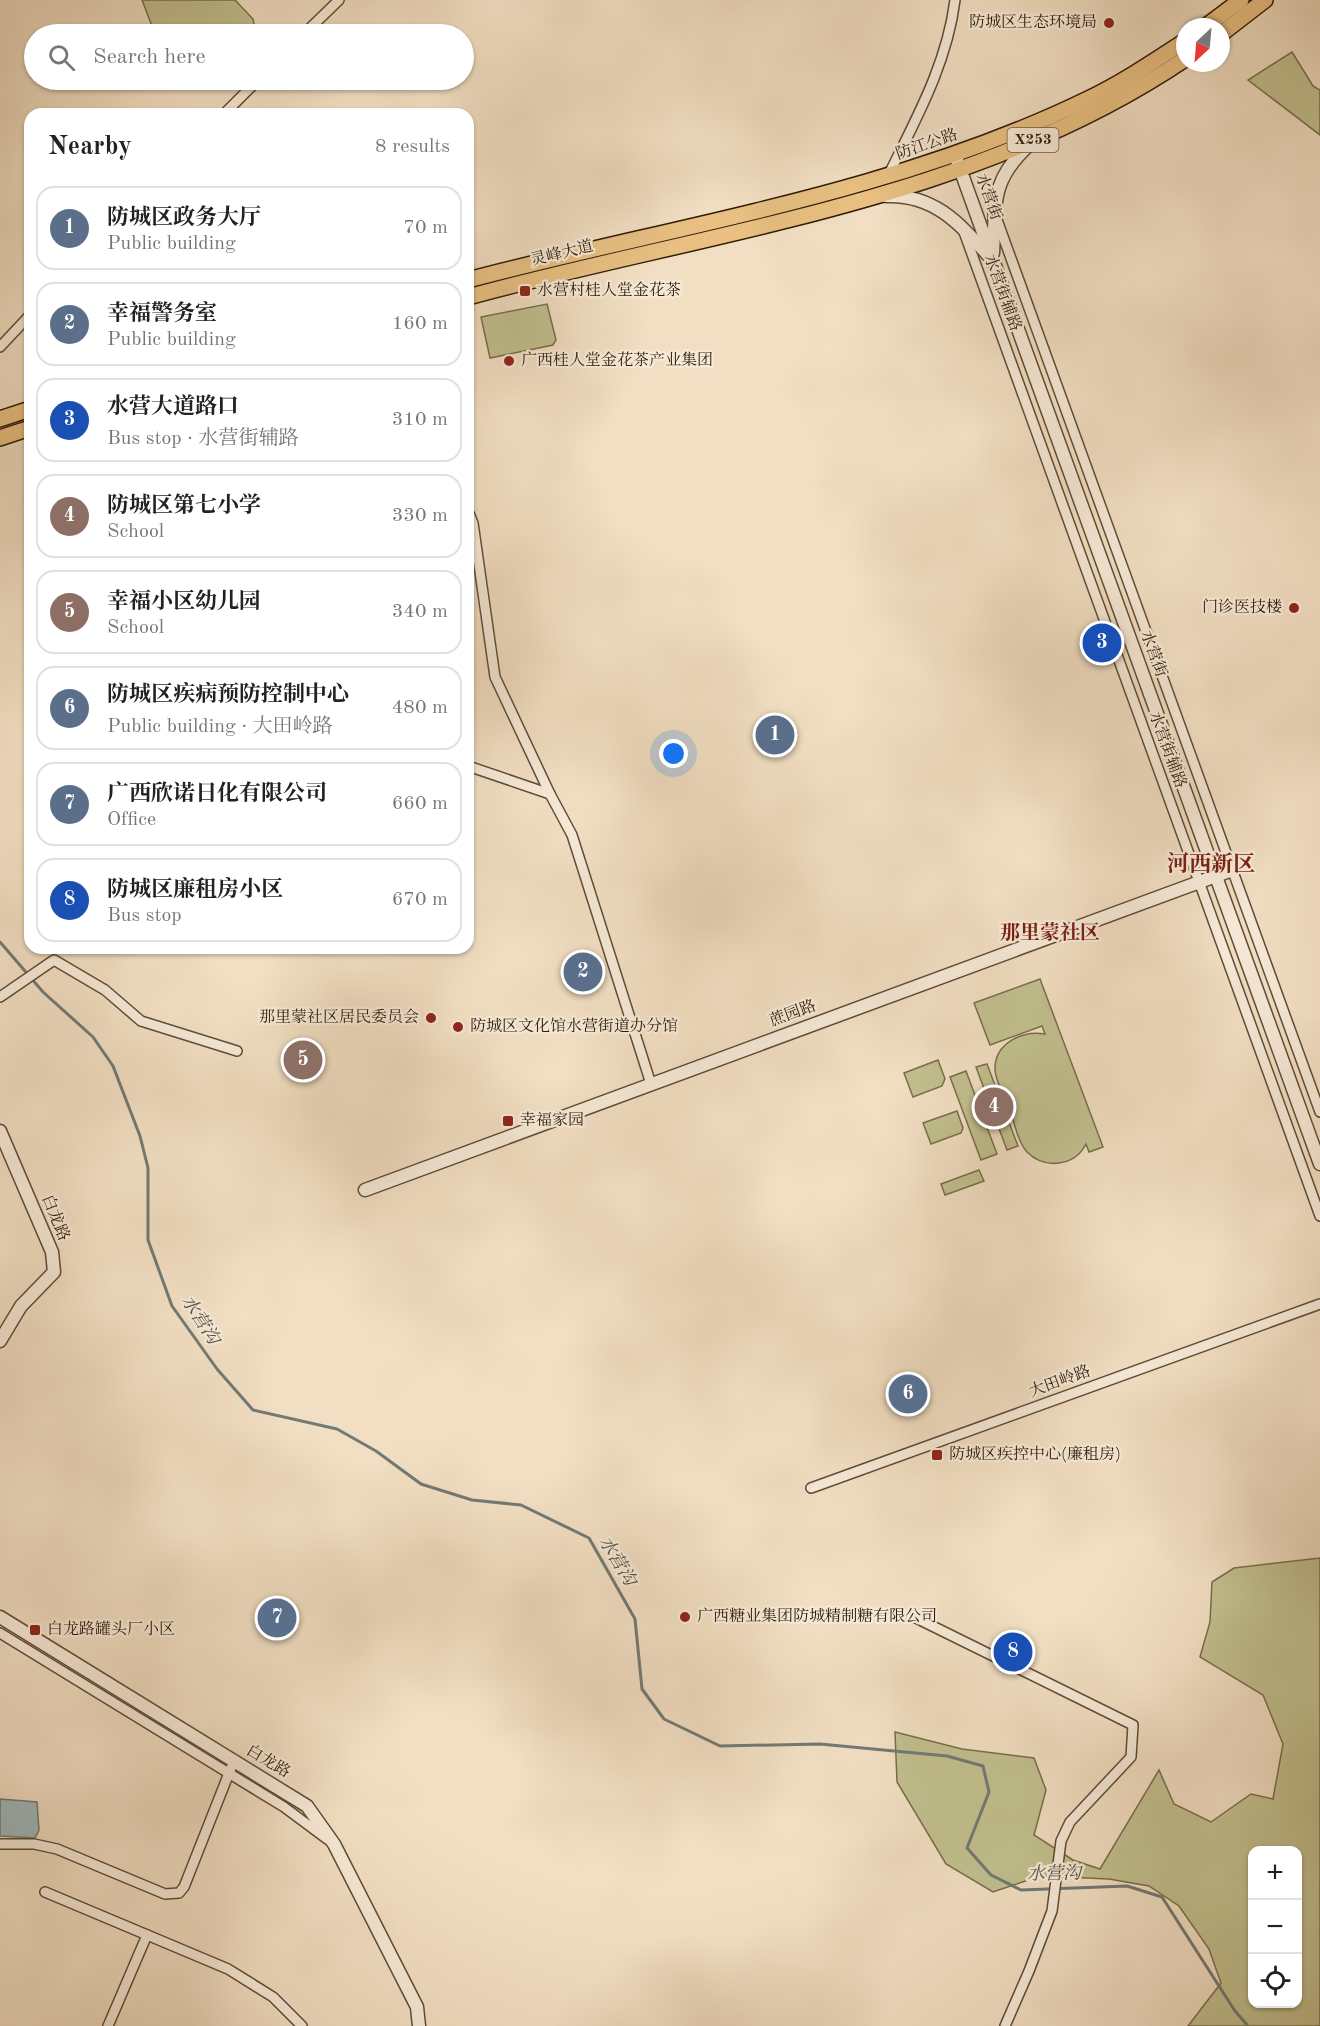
<!DOCTYPE html>
<meta charset="utf-8">
<style>
:root{--surface:#fff;--page:#f2f2f2;--text:#222;--muted:#767676;--line:#e0e0e0;--accent:#8f2418}
body{margin:0;font-family:"Old Standard TT","Noto Serif SC",serif;background:var(--page);color:var(--text)}
.controls{position:absolute;right:18px;bottom:18px;display:grid;overflow:hidden;border-radius:12px;box-shadow:0 2px 4px #0004}
.controls button{width:54px;height:54px;display:grid;place-items:center;padding:0;border:0;border-bottom:2px solid var(--line);background:var(--surface);color:var(--text);font:30px sans-serif}
.compass{position:absolute;left:1176px;top:18px;width:54px;height:54px;border-radius:50%;background:var(--surface);box-shadow:0 2px 4px #0004;rotate:206deg}
.you{position:absolute;left:674px;top:754px;width:21px;height:21px;margin:-15px;border:4px solid #fff;border-radius:50%;background:#1a73e8;box-shadow:0 0 0 9px #1a73e833}
.badge{display:grid;place-items:center;width:39px;height:39px;border-radius:50%;background:var(--accent);color:#fff;font-size:20px;font-weight:700}
.pin{position:absolute;translate:-50% -50%;border:3px solid #fff;box-shadow:0 2px 6px #0006}
.list{margin:0;padding:0;list-style:none}
h2{display:flex;justify-content:space-between;align-items:center;height:78px;margin:0;padding:0 24px;font-size:26px}
h2 small{font-size:20px;font-weight:400;color:var(--muted)}
.list li{display:grid;grid-template-columns:39px 1fr auto;gap:18px;align-items:center;box-sizing:border-box;height:84px;margin:0 12px 12px;padding:0 12px;border:2px solid var(--line);border-radius:18px}
.list b{display:block;font-size:22px;white-space:nowrap}
.list p{margin:0;font-size:20px;white-space:nowrap;color:var(--muted)}
.list em{font-size:20px;font-style:normal;color:var(--muted)}
.icon{flex:none;width:33px;height:33px;fill:none;stroke:currentColor;stroke-width:2;stroke-linecap:round;stroke-linejoin:round}
.map{position:relative;flex:none;width:1320px;height:2026px;overflow:hidden}
.search{position:absolute;background:var(--surface);box-shadow:0 2px 4px #0004;left:24px;top:24px;width:450px;height:66px;display:flex;align-items:center;gap:15px;box-sizing:border-box;padding:0 21px;border-radius:33px;color:var(--muted);font-size:22px}
.panel{position:absolute;background:var(--surface);box-shadow:0 2px 4px #0004;left:24px;top:108px;width:450px;height:846px;border-radius:18px}
.map>svg:first-child{display:block}
.green{fill:#c2c08f;stroke:#786e4b;stroke-width:1.5;fill-rule:evenodd}
.water{fill:#9fbabe;stroke:#717a75;stroke-width:1.5}
.lines{fill:none;stroke-linecap:round;stroke-linejoin:round}
.stream{stroke:#717a75;stroke-width:3}
.minor-casing{stroke:#5e4c36;stroke-width:12}
.tertiary-casing{stroke:#5e4c36;stroke-width:15}
.primary-casing{stroke:#2d1b07;stroke-width:18}
.minor{stroke:#f7ead8;stroke-width:9}
.tertiary{stroke:#f7ead8;stroke-width:12}
.primary{stroke:#e9c082;stroke-width:15}
.poi-dot{fill:#8f2418;stroke:#f7ead8;stroke-width:2}
.labels{text-anchor:middle;dominant-baseline:central;stroke-width:4.5;stroke-linejoin:round;paint-order:stroke}
.shield{fill:#f7ead8;stroke:#6a5946;stroke-width:1.5}
.shield-label{font-size:15px;font-weight:bold;fill:#2d1b07}
.poi-label{font-size:16px;fill:#2d1b07;stroke:#f7ead8;text-anchor:start}
.street-label{font-size:16px;fill:#2d1b07;stroke:#f7ead8}
.water-label{font-size:18px;font-style:italic;fill:#555347;stroke:#f7ead8}
.quarter-label{font-size:20px;font-weight:bold;fill:#7a1f14;stroke:#f7ead8}
.district-label{font-size:22px;font-weight:bold;fill:#7a1f14;stroke:#f7ead8}
</style>
<div class="map">
<svg width="1320" height="2026" viewBox="0 0 1320 2026">
<rect width="100%" height="100%" fill="#f2dfc3"/>
<filter id="stains"><feTurbulence type="fractalNoise" baseFrequency=".00333" numOctaves="4"/><feColorMatrix values="0 0 0 0 .2 0 0 0 0 .09 0 0 0 0 .02 0 0 0 .5 -.17"/></filter>
<radialGradient id="worn" r=".72"><stop offset=".6" stop-color="#630" stop-opacity="0"/><stop offset="1" stop-color="#630" stop-opacity=".3"/></radialGradient>
<g class="green">
<polygon points="142,0 235,0 253,19 256,34 155,34"/>
<polygon points="1292,52 1313,86 1320,90 1320,135 1248,80"/>
<polygon points="547,304 556,340 553,345 490,358 481,317"/>
<path d="M1040,979L1103,1147L1089,1152L1086,1144C1075,1166 1045,1170 1027,1152C1018,1142 1015,1125 1011,1113C1006,1100 996,1083 995,1070C994,1043 1023,1030 1045,1034L1042,1026L990,1045L974,1003Z"/>
<polygon points="938,1060 945,1079 942,1086 913,1097 904,1073"/>
<polygon points="987,1064 1018,1146 1007,1150 976,1067"/>
<polygon points="966,1071 997,1154 981,1160 950,1077"/>
<polygon points="957,1111 963,1128 961,1133 931,1144 923,1123"/>
<polygon points="979,1170 984,1181 945,1195 941,1184"/>
<path d="M1320,1558V2026H1188L1221,1983L1209,1949L1179,1906L1149,1886L1109,1879L1040,1876L993,1892L946,1864L897,1782L895,1732L962,1749L1034,1758L1046,1790L1034,1835L1073,1860L1100,1869L1159,1770L1174,1804L1211,1822L1251,1794L1273,1799L1283,1744L1263,1695L1200,1657L1210,1622L1212,1582L1234,1568ZM1252,1850H1298V2004H1252Z"/>
</g>
<polygon class="water" points="0,1799 37,1802 39,1830 35,1838 0,1836"/>
<g class="lines">
<polyline class="stream" points="0,942 43,992 93,1037 113,1066 140,1136 148,1168 148,1240 172,1306 217,1369 253,1410 337,1429 376,1451 421,1484 472,1500 521,1505 589,1538 635,1619 642,1689 664,1719 720,1746 820,1744 947,1756 983,1766 989,1792 967,1848 991,1875 1021,1890 1127,1886 1162,1897 1235,2011 1248,2026"/>
<defs>
<g id="minor">
<polyline points="304,34 339,0"/>
<polyline points="224,114 258,80"/>
<path d="M888,176C916,119 947,64 955,0"/>
<polyline points="996,217 1320,1112"/>
<polyline points="964,232 1320,1216"/>
<polyline points="0,347 30,315"/>
<polyline points="468,511 473,523 495,677 550,794"/>
<polyline points="468,766 550,794 572,835 651,1084"/>
<polyline points="0,997 54,960 105,990 141,1021 237,1051"/>
<polyline points="811,1488 1320,1304"/>
<polyline points="912,1616 1133,1725 1131,1757 1070,1822 1061,1841 1052,1911 1029,1971 1005,2026"/>
<polyline points="0,1633 284,1807 327,1839"/>
<polyline points="0,1844 34,1844 57,1849 165,1894 179,1893 184,1887 231,1768"/>
<polyline points="45,1892 228,1969 273,1997 302,2026"/>
<polyline points="108,2026 147,1935"/>
</g>
<g id="tertiary">
<polyline points="955,155 1320,1164"/>
<path d="M886,196C933,194 958,222 988,255"/>
<path d="M993,253C996,202 990,181 1030,144"/>
<polyline points="0,1131 52,1252 54,1272 21,1306 0,1341"/>
<polyline points="365,1190 1232,870"/>
<polyline points="0,1617 307,1806 334,1844 417,2007 419,2026"/>
</g>
<g id="primary">
<polyline points="1205,27 1241,0"/>
<polyline points="1221,34 1265,0"/>
<path d="M468,280C676,225 893,194 1088,99C1122,83 1154,61 1185,41"/>
<path d="M468,297C709,231 973,202 1185,59"/>
<polyline points="0,419 30,409"/>
<polyline points="0,438 30,428"/>
</g>
</defs>
<use href="#minor" class="minor-casing"/>
<use href="#tertiary" class="tertiary-casing"/>
<use href="#primary" class="primary-casing"/>
<use href="#minor" class="minor"/>
<use href="#tertiary" class="tertiary"/>
<use href="#primary" class="primary"/>
</g>
<g class="poi-dot">
<circle cx="1109" cy="23" r="6"/>
<rect x="519" y="285" width="12" height="12" rx="3"/>
<circle cx="509" cy="361" r="6"/>
<circle cx="1294" cy="608" r="6"/>
<circle cx="431" cy="1018" r="6"/>
<circle cx="458" cy="1027" r="6"/>
<rect x="502" y="1115" width="12" height="12" rx="3"/>
<rect x="931" y="1449" width="12" height="12" rx="3"/>
<circle cx="685" cy="1617" r="6"/>
<rect x="29" y="1624" width="12" height="12" rx="3"/>
</g>
<g class="labels">
<rect class="shield" x="1007.5" y="128" width="51" height="24" rx="4.5"/>
<g class="shield-label">
<text x="1033" y="140">X253</text>
</g>
<g class="poi-label">
<text x="1097" y="23" text-anchor="end">防城区生态环境局</text>
<text x="537" y="291">水营村桂人堂金花茶</text>
<text x="521" y="361">广西桂人堂金花茶产业集团</text>
<text x="1282" y="608" text-anchor="end">门诊医技楼</text>
<text x="419" y="1018" text-anchor="end">那里蒙社区居民委员会</text>
<text x="470" y="1027">防城区文化馆水营街道办分馆</text>
<text x="520" y="1121">幸福家园</text>
<text x="949" y="1455">防城区疾控中心(廉租房)</text>
<text x="697" y="1617">广西糖业集团防城精制糖有限公司</text>
<text x="47" y="1630">白龙路罐头厂小区</text>
</g>
<g class="street-label">
<text transform="translate(927 145) rotate(-19)">防江公路</text>
<text transform="translate(988 197) rotate(70)">水营街</text>
<text transform="translate(562 254) rotate(-14)">灵峰大道</text>
<text transform="translate(1002 293) rotate(70)">水营街辅路</text>
<text transform="translate(1153 654) rotate(70)">水营街</text>
<text transform="translate(1167 750) rotate(70)">水营街辅路</text>
<text transform="translate(793 1014) rotate(-20)">蔗园路</text>
<text transform="translate(55 1218) rotate(68)">白龙路</text>
<text transform="translate(1060 1382) rotate(-20)">大田岭路</text>
<text transform="translate(268 1762) rotate(31)">白龙路</text>
</g>
<g class="water-label">
<text transform="translate(200 1320) rotate(57)">水营沟</text>
<text transform="translate(617 1561) rotate(59)">水营沟</text>
<text transform="translate(1054 1874) rotate(-1)">水营沟</text>
</g>
<g class="quarter-label">
<text x="1050" y="934">那里蒙社区</text>
</g>
<g class="district-label">
<text x="1211" y="865">河西新区</text>
</g>
</g>
<rect width="100%" height="100%" filter="url(#stains)"/>
<rect width="100%" height="100%" fill="url(#worn)"/>
</svg>
<div class="controls">
<button>+</button>
<button>−</button>
<button><svg class="icon" aria-label="locate" viewBox="0 0 24 24"><circle cx="12" cy="12" r="6"/><path d="M12 2v4M12 18v4M2 12h4M18 12h4"/></svg></button>
</div>
<svg class="compass" viewBox="-18 -18 36 36"><path d="M0-13l5 13h-10z" fill="#e53935"/><path d="M0 13l5-13h-10z" fill="#767676"/></svg>
<div class="you"></div>
<div class="pin badge" style="left:775px;top:735px;background:#5c6f8a">1</div>
<div class="pin badge" style="left:583px;top:972px;background:#5c6f8a">2</div>
<div class="pin badge" style="left:1102px;top:643px;background:#1a4fb4">3</div>
<div class="pin badge" style="left:994px;top:1107px;background:#8d6e63">4</div>
<div class="pin badge" style="left:303px;top:1060px;background:#8d6e63">5</div>
<div class="pin badge" style="left:908px;top:1394px;background:#5c6f8a">6</div>
<div class="pin badge" style="left:277px;top:1618px;background:#5c6f8a">7</div>
<div class="pin badge" style="left:1013px;top:1652px;background:#1a4fb4">8</div>
<div class="search"><svg class="icon" aria-label="search" viewBox="0 0 24 24"><circle cx="10" cy="10" r="6"/><path d="M15 15l6 6"/></svg>Search here</div>
<section class="panel">
<h2>Nearby<small>8 results</small></h2>
<ul class="list">
<li><span class="badge" style="background:#5c6f8a">1</span><div><b>防城区政务大厅</b><p>Public building</p></div><em>70 m</em></li>
<li><span class="badge" style="background:#5c6f8a">2</span><div><b>幸福警务室</b><p>Public building</p></div><em>160 m</em></li>
<li><span class="badge" style="background:#1a4fb4">3</span><div><b>水营大道路口</b><p>Bus stop · 水营街辅路</p></div><em>310 m</em></li>
<li><span class="badge" style="background:#8d6e63">4</span><div><b>防城区第七小学</b><p>School</p></div><em>330 m</em></li>
<li><span class="badge" style="background:#8d6e63">5</span><div><b>幸福小区幼儿园</b><p>School</p></div><em>340 m</em></li>
<li><span class="badge" style="background:#5c6f8a">6</span><div><b>防城区疾病预防控制中心</b><p>Public building · 大田岭路</p></div><em>480 m</em></li>
<li><span class="badge" style="background:#5c6f8a">7</span><div><b>广西欣诺日化有限公司</b><p>Office</p></div><em>660 m</em></li>
<li><span class="badge" style="background:#1a4fb4">8</span><div><b>防城区廉租房小区</b><p>Bus stop</p></div><em>670 m</em></li>
</ul>
</section>
</div>
